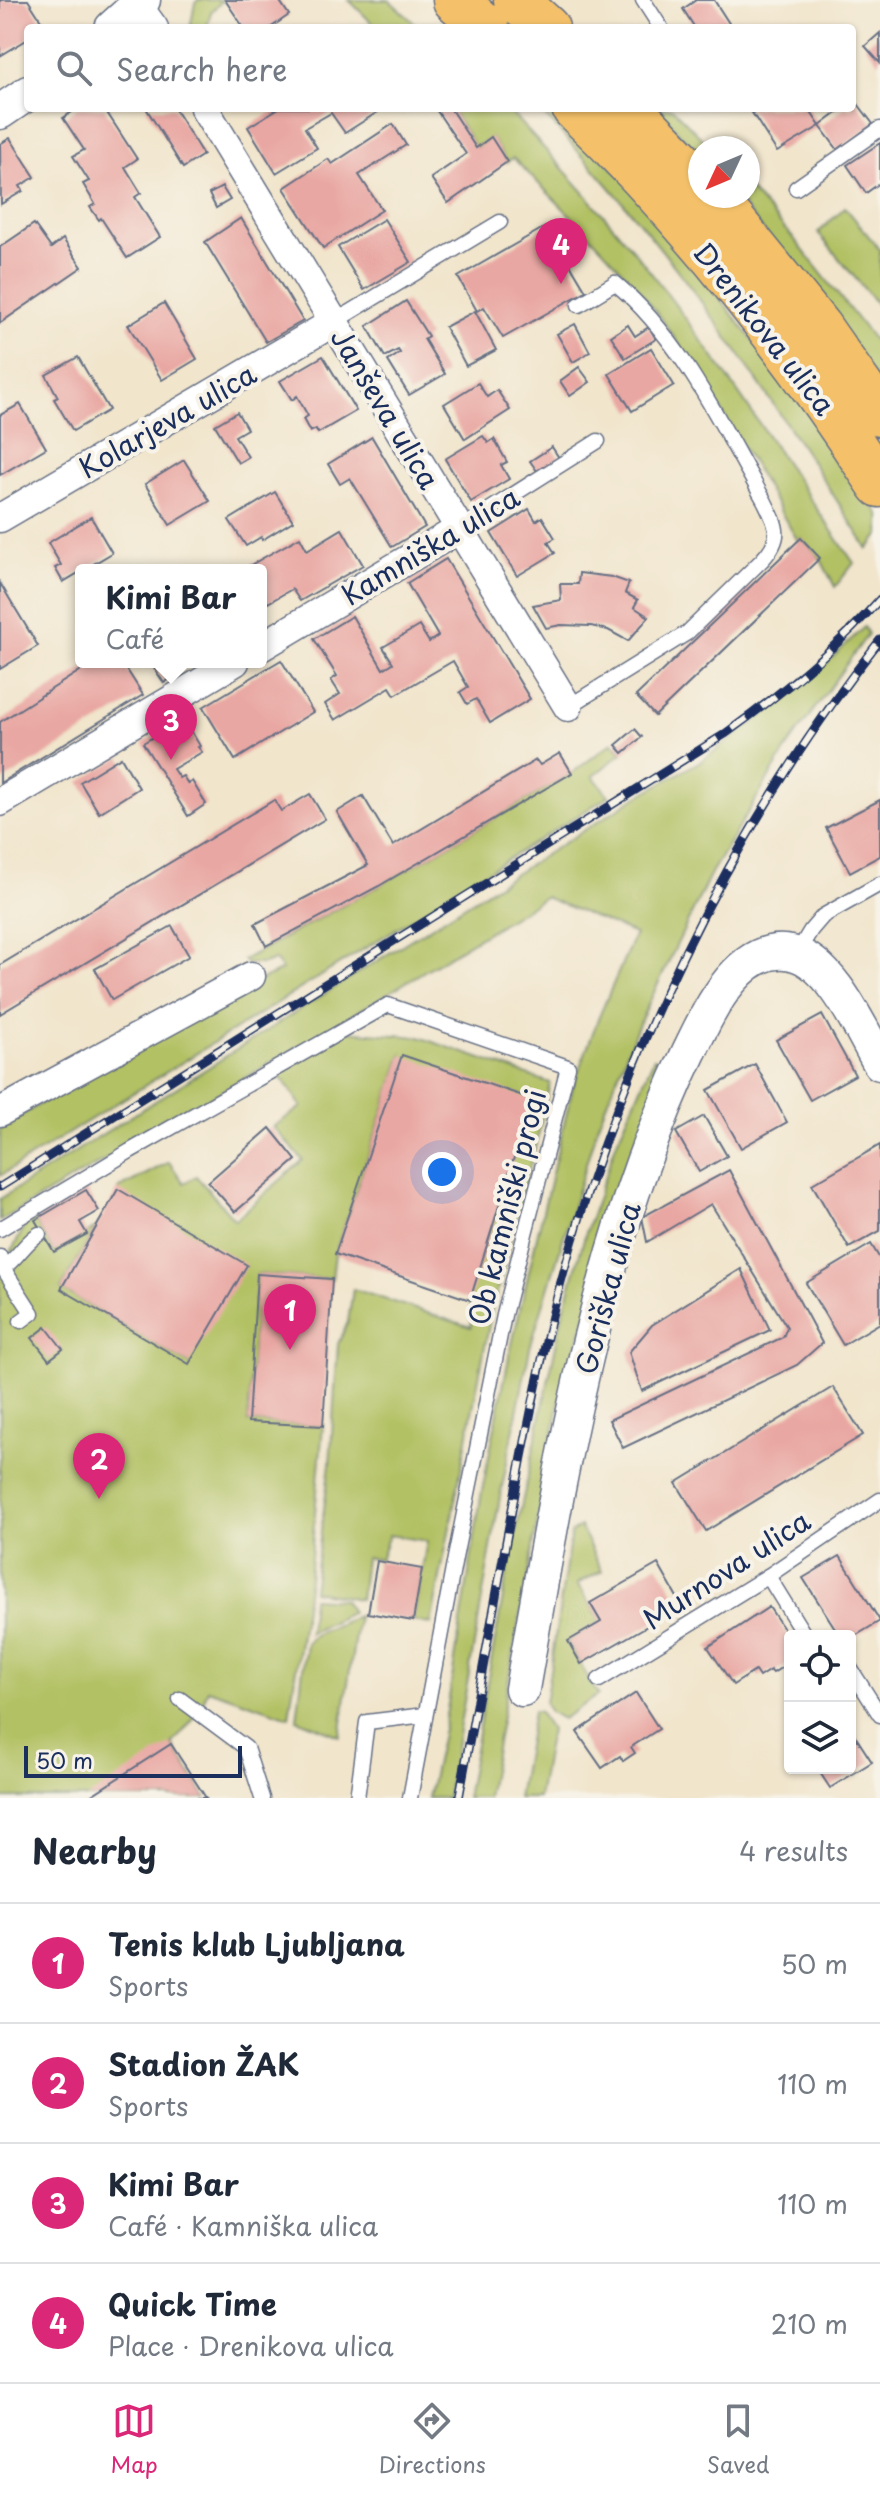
<!DOCTYPE html>
<meta charset="utf-8">
<style>
:root{--surface:#fff;--page:#f6f6f7;--text:#1f2937;--muted:#747a83;--line:#e0e1e3;--accent:#db2777}
body{margin:0;font-family:"Playpen Sans",sans-serif;background:var(--page);color:var(--text)}
.controls{position:absolute;right:24px;bottom:24px;display:grid;overflow:hidden;border-radius:8px;box-shadow:0 2px 6px #0004}
.controls button{width:72px;height:72px;display:grid;place-items:center;padding:0;border:0;border-bottom:2px solid var(--line);background:var(--surface);color:var(--text);font:40px sans-serif}
.compass{position:absolute;left:688px;top:136px;width:72px;height:72px;border-radius:50%;background:var(--surface);box-shadow:0 2px 6px #0004;rotate:226deg}
.scale{position:absolute;left:24px;bottom:20px;width:218px;box-sizing:border-box;padding-left:8px;border:4px solid #1b2f5e;border-top:0;font-size:22px;line-height:28px;white-space:nowrap;color:#1b2f5e;-webkit-text-stroke:6px #f7f3e8;paint-order:stroke}
.you{position:absolute;left:442px;top:1172px;width:28px;height:28px;margin:-20px;border:6px solid #fff;border-radius:50%;background:#1a73e8;box-shadow:0 0 0 12px #1a73e833}
.badge{display:grid;place-items:center;width:52px;height:52px;border-radius:50%;background:var(--accent);color:#fff;font-size:26px;font-weight:700}
.pin{position:absolute;translate:-50% -66px;filter:drop-shadow(0 2px 4px #0008)}
.pin::after{content:'';position:absolute;top:42px;width:28px;height:24px;background:inherit;clip-path:polygon(0 0,100% 0,50% 100%)}
.popup{position:absolute;left:75px;top:564px;width:192px;height:104px;box-sizing:border-box;display:grid;place-content:center;border-radius:8px;background:var(--surface);filter:drop-shadow(0 2px 6px #0005);font-size:26px;white-space:nowrap;color:var(--muted)}
.popup b{font-size:30px;color:var(--text)}
.popup::after{content:'';position:absolute;left:50%;top:100%;margin-left:-16px;border:16px solid transparent;border-top-color:var(--surface)}
.list{margin:0;padding:0;list-style:none}
h2{display:flex;justify-content:space-between;align-items:center;height:104px;margin:0;padding:0 32px;font-size:34px}
h2 small{font-size:26px;font-weight:400;color:var(--muted)}
.list li{display:grid;grid-template-columns:52px 1fr auto;gap:24px;align-items:center;box-sizing:border-box;height:120px;padding:0 32px;border-top:2px solid var(--line)}
.list b{display:block;font-size:30px;white-space:nowrap}
.list p{margin:0;font-size:26px;white-space:nowrap;color:var(--muted)}
.list em{font-size:26px;font-style:normal;color:var(--muted)}
.icon{flex:none;width:44px;height:44px;fill:none;stroke:currentColor;stroke-width:2;stroke-linecap:round;stroke-linejoin:round}
.map{position:relative;flex:none;width:880px;height:1798px;overflow:hidden}
.search{position:absolute;background:var(--surface);box-shadow:0 2px 6px #0004;left:24px;right:24px;top:24px;height:88px;display:flex;align-items:center;gap:20px;box-sizing:border-box;padding:0 28px;border-radius:8px;color:var(--muted);font-size:30px}
.sheet{height:584px;background:var(--surface)}
nav{display:flex;justify-content:space-around;align-items:center;box-sizing:border-box;height:112px;border-top:2px solid var(--line);background:var(--surface);font-size:22px;color:var(--muted)}
nav a{display:grid;justify-items:center;gap:4px}
nav .on{color:var(--accent)}
.map>svg:first-child{display:block}
.green{fill:#b2c164;stroke:#667861;stroke-width:2}
.building{fill:#e9a7a3}
.lines{fill:none;stroke-linecap:round;stroke-linejoin:round}
.service-casing{stroke:#666f84;stroke-width:17}
.minor-casing{stroke:#666f84;stroke-width:31}
.tertiary-casing{stroke:#666f84;stroke-width:37}
.primary-casing{stroke:#666f84;stroke-width:47}
.service{stroke:#fff;stroke-width:14}
.minor{stroke:#fff;stroke-width:28}
.tertiary{stroke:#fff;stroke-width:34}
.primary{stroke:#f4c16a;stroke-width:44}
.rail-casing{stroke:#1b2f5e;stroke-width:9}
.rail{stroke:#f7f3e8;stroke-width:6;stroke-dasharray:18;stroke-linecap:butt}
.labels{text-anchor:middle;dominant-baseline:central;stroke-width:8;stroke-linejoin:round;paint-order:stroke}
.street-label{font-size:28px;fill:#1b2f5e;stroke:#f7f3e8}
</style>
<div class="map">
<svg width="880" height="1798" viewBox="0 0 880 1798">
<rect width="100%" height="100%" fill="#f7f3e8"/>
<filter id="ink" filterUnits="userSpaceOnUse"><feTurbulence type="fractalNoise" baseFrequency=".0125" numOctaves="2"/><feDisplacementMap in="SourceGraphic" scale="16" xChannelSelector="R" yChannelSelector="G"/><feConvolveMatrix kernelMatrix="1 2 1 2 8 2 1 2 1" color-interpolation-filters="sRGB"/></filter>
<filter id="wash" filterUnits="userSpaceOnUse"><feTurbulence type="fractalNoise" baseFrequency=".006" numOctaves="4" result="noise"/><feDisplacementMap in="SourceGraphic" scale="32" xChannelSelector="R" yChannelSelector="G"/><feGaussianBlur stdDeviation="1.8" result="paint"/><feColorMatrix in="noise" values="0 0 0 0 0 0 0 0 0 0 0 0 0 0 0 0 0 1.4 0 .05"/><feComposite in="paint" operator="in"/></filter>
<g filter="url(#wash)">
<rect width="100%" height="100%" fill="#f1e5cc"/>
<g class="green">
<polygon points="198,0 223,0 211,12 207,28 190,28 195,3"/>
<polygon points="349,0 389,0 420,28 377,28"/>
<path d="M450,108H506C561,165 614,224 662,287C730,376 790,471 854,563L835,587L820,558L801,538L798,541C754,468 713,391 663,321C620,262 565,210 513,158L507,162L491,138L476,148Z"/>
<path d="M537,108H553L631,187L816,419L880,515V535L868,549C769,394 667,239 537,108Z"/>
<polygon points="656,108 672,108 711,148 700,148 700,155"/>
<polygon points="748,188 795,240 880,348 880,384 736,196 748,196"/>
<polygon points="845,207 880,250 880,308 818,233"/>
<polygon points="864,627 868,634 789,745 711,873 637,1028 598,1124 530,1348 500,1497 447,1798 428,1798 447,1710 482,1491 509,1357 538,1232 573,1086 598,1019 635,934 545,897 346,1019 0,1221 0,1199 635,798 704,759 802,687"/>
<polygon points="613,742 622,753 593,776 609,796 0,1176 0,1129 116,1057 198,1010 282,970 275,960 264,964 247,964 243,960 379,886 572,773"/>
<path d="M346,1031L419,1037L550,1083L538,1137L492,1310L431,1624L413,1621L427,1541L389,1535L380,1559L365,1558L360,1599L313,1591L330,1464L338,1344L348,1322L353,1289L471,1327L470,1300L402,1055L335,1254L332,1279L257,1274L248,1422L323,1426L309,1579L289,1717L208,1689C201,1711 188,1727 172,1744L206,1798H0V1261L9,1256L29,1218L35,1220L54,1252L96,1228L61,1289L189,1364L118,1189L169,1162L184,1183L196,1176L235,1220L303,1160L273,1127L302,1107L278,1073Z"/>
<polygon points="654,1058 665,1066 560,1399 487,1798 466,1798 509,1564 562,1317 585,1235 617,1141"/>
<polygon points="580,1527 602,1571 577,1584 601,1621 567,1642 598,1695 562,1719 550,1712 545,1703 571,1533"/>
<polygon points="312,1598 344,1600 352,1612 309,1633"/>
<polygon points="358,1616 340,1736 297,1719 306,1643 314,1635"/>
<polygon points="533,1711 539,1712 550,1730 538,1798 518,1798"/>
</g>
<g id="blocks">
<g class="building">
<polygon points="0,0 28,0 46,28 28,28 28,39 0,56"/>
<polygon points="225,0 279,0 289,15 270,28 244,28"/>
<polygon points="696,0 714,0 732,28 695,28 683,9"/>
<polygon points="880,33 880,63 865,46"/>
<polygon points="855,100 873,124 838,150 820,126 844,108 852,108 852,102"/>
<polygon points="78,108 104,108 137,159 125,167 141,193 135,197 160,237 127,258 101,218 99,220 90,207 95,204 83,184 89,181 73,156 84,150 63,118"/>
<polygon points="146,108 174,108 203,155 183,168"/>
<polygon points="279,108 384,108 345,133 331,113 305,128 317,148 276,173 248,127"/>
<polygon points="435,108 450,108 476,148 491,137 507,162 448,203 431,178 466,154"/>
<polygon points="749,108 808,108 820,126 777,152"/>
<polygon points="393,124 406,145 359,175 382,210 323,248 284,188 328,159 332,164"/>
<polygon points="10,138 35,177 20,186 23,191 1,204 0,144"/>
<polygon points="880,143 880,183 866,193 847,165"/>
<polygon points="222,187 230,200 216,208 209,194"/>
<polygon points="241,218 303,321 266,342 205,242"/>
<polygon points="384,219 411,262 364,290 338,247"/>
<polygon points="34,224 51,248 63,239 82,267 0,323 0,247"/>
<polygon points="545,227 564,261 567,259 586,291 503,338 484,307 477,311 458,277"/>
<polygon points="406,301 428,336 424,339 445,374 409,395 388,361 400,353 398,350 385,357 367,326"/>
<polygon points="164,303 197,359 162,380 128,325"/>
<polygon points="475,311 496,350 466,366 445,327"/>
<polygon points="575,324 590,352 573,362 557,334"/>
<polygon points="628,325 635,336 649,327 656,339 625,358 611,336"/>
<polygon points="651,348 674,385 632,411 609,374"/>
<polygon points="323,356 356,411 318,433 316,429 310,432 303,419 308,416 297,396 292,400 280,381"/>
<polygon points="78,357 109,410 73,431 54,399 58,397 46,375"/>
<polygon points="579,367 590,382 570,396 560,381"/>
<polygon points="478,383 487,397 497,390 510,410 465,439 444,404"/>
<polygon points="20,404 46,448 0,475 0,415"/>
<polygon points="237,412 247,429 235,436 248,457 238,463 215,425"/>
<polygon points="483,436 488,443 494,439 507,462 501,465 509,479 471,502 445,459"/>
<polygon points="372,437 425,527 392,547 350,478 340,484 328,464"/>
<polygon points="552,447 559,458 537,471 530,461"/>
<polygon points="184,460 210,501 170,525 145,484"/>
<polygon points="275,492 293,521 262,540 261,537 246,546 229,520"/>
<polygon points="529,509 536,521 542,517 555,538 548,542 555,553 517,576 491,533"/>
<polygon points="91,517 112,553 63,582 55,568 61,565 48,543"/>
<polygon points="342,529 363,565 300,601 292,589 268,603 261,591 261,570 249,570 247,567 300,537 307,550"/>
<polygon points="801,538 820,558 655,716 636,696"/>
<polygon points="446,559 530,699 490,723 476,699 467,704 460,692 468,687 453,661 395,695 390,687 335,720 325,704 340,694 331,680 337,676 314,639 352,616 383,669 393,663 383,647 419,626 429,642 438,636 407,583"/>
<polygon points="579,573 612,577 629,583 625,593 638,600 634,607 649,617 628,641 608,630 591,626 561,625 546,628 533,605 561,600 560,584 578,584"/>
<polygon points="0,583 38,646 0,669"/>
<polygon points="281,660 313,712 235,760 203,707"/>
<polygon points="94,662 122,662 143,695 0,783 0,722"/>
<polygon points="150,662 169,662 177,674 164,683"/>
<polygon points="184,719 200,746 198,747 202,752 173,769 179,778 183,776 188,784 192,781 206,804 188,816 143,743"/>
<polygon points="635,729 642,737 623,753 616,745"/>
<polygon points="560,753 572,773 379,886 266,946 255,924 368,865 337,812 363,796 393,846 536,760 540,765"/>
<polygon points="121,757 139,788 99,813 80,782"/>
<polygon points="310,794 325,819 0,1014 0,965 274,800 281,811"/>
<polygon points="880,800 880,856 850,872 826,828"/>
<polygon points="172,926 189,956 112,1000 95,969"/>
<polygon points="822,1015 855,1075 810,1100 776,1040"/>
<polygon points="402,1055 532,1099 470,1300 335,1254"/>
<polygon points="755,1064 787,1122 741,1148 708,1090"/>
<polygon points="704,1116 727,1156 699,1172 676,1132"/>
<polygon points="270,1128 296,1160 235,1212 208,1182"/>
<polygon points="880,1145 880,1231 849,1248 812,1184"/>
<polygon points="729,1170 822,1343 797,1365 623,1448 609,1420 783,1337 787,1327 711,1204 647,1242 642,1217"/>
<polygon points="118,1189 247,1265 189,1364 61,1289"/>
<polygon points="86,1190 99,1211 80,1222 87,1234 54,1252 35,1220"/>
<polygon points="871,1244 880,1259 880,1323 843,1345 806,1283"/>
<polygon points="741,1269 770,1330 642,1391 629,1352 652,1325"/>
<polygon points="257,1274 332,1279 323,1426 248,1422"/>
<polygon points="46,1327 63,1349 49,1360 32,1338"/>
<polygon points="833,1387 863,1435 706,1531 676,1483"/>
<polygon points="840,1556 880,1621 850,1639 850,1636 840,1636 803,1578"/>
<polygon points="377,1561 422,1569 413,1621 368,1613"/>
<polygon points="658,1564 682,1606 581,1664 568,1641 601,1622 590,1603"/>
<polygon points="769,1607 790,1638 790,1662 773,1673 770,1670 759,1677 755,1671 733,1685 708,1647"/>
<polygon points="636,1693 659,1729 631,1747 635,1753 623,1761 620,1756 602,1768 577,1732"/>
<polygon points="850,1728 872,1762 830,1788 817,1768 850,1768"/>
<polygon points="171,1744 206,1798 87,1798"/>
</g>
</g>
</g>
<g filter="url(#ink)">
<use href="#blocks" fill-opacity="0" stroke="#666f84" stroke-width="2"/>
<g class="lines">
<defs>
<g id="service">
<polyline points="643,0 661,28"/>
<polyline points="796,188 880,129"/>
<polyline points="334,322 500,222"/>
<polyline points="459,529 598,441"/>
<path d="M568,707L687,633L762,560C784,537 777,526 764,500C721,425 682,339 615,283L579,305"/>
<polyline points="797,953 811,930 823,916 880,884"/>
<polyline points="0,1229 130,1151 388,1005 568,1067 504,1315 455,1558 410,1798"/>
<polyline points="0,1257 3,1268 32,1313 21,1321"/>
<path d="M3,1268C18,1258 24,1243 39,1234"/>
<polyline points="768,1576 805,1636"/>
<polyline points="850,1668 880,1715"/>
<polyline points="599,1680 768,1576 880,1500"/>
<polyline points="180,1699 246,1748 262,1798"/>
<polyline points="357,1798 367,1722 425,1715"/>
</g>
<g id="minor">
<polyline points="138,6 154,28"/>
<polyline points="204,108 568,707"/>
<polyline points="0,518 334,322"/>
<polyline points="261,647 459,529"/>
<polyline points="0,802 235,662"/>
<polyline points="0,1112 251,976"/>
</g>
<g id="tertiary">
<polyline points="112,28 143,0"/>
<polyline points="0,112 28,93"/>
<path d="M522,1689C560,1475 594,1252 688,1054C707,1015 739,941 792,953C832,962 861,1030 880,1063"/>
</g>
<g id="primary">
<polyline points="455,0 487,28"/>
<polyline points="516,0 547,28"/>
<path d="M574,108C691,220 792,350 880,485"/>
<polyline points="629,108 700,181"/>
<polyline points="713,196 819,327 880,414"/>
</g>
</defs>
<use href="#service" class="service-casing"/>
<use href="#minor" class="minor-casing"/>
<use href="#tertiary" class="tertiary-casing"/>
<use href="#primary" class="primary-casing"/>
<use href="#service" class="service"/>
<use href="#minor" class="minor"/>
<use href="#tertiary" class="tertiary"/>
<use href="#primary" class="primary"/>
<defs>
<g id="rail">
<path d="M0,1187L725,734C781,694 834,651 880,599"/>
<path d="M459,1798C476,1705 493,1613 510,1520C523,1451 536,1380 553,1312C615,1069 725,837 880,640"/>
</g>
</defs>
<use href="#rail" class="rail-casing"/>
<use href="#rail" class="rail"/>
</g>
</g>
<g class="labels">
<g class="street-label">
<text transform="translate(765 328) rotate(52)">Drenikova ulica</text>
<text transform="translate(386 408) rotate(59)">Janševa ulica</text>
<text transform="translate(167 420) rotate(-30)">Kolarjeva ulica</text>
<text transform="translate(430 545) rotate(-31)">Kamniška ulica</text>
<text transform="translate(506 1207) rotate(-76)">Ob kamniški progi</text>
<text transform="translate(607 1288) rotate(-75)">Goriška ulica</text>
<text transform="translate(726 1569) rotate(-33)">Murnova ulica</text>
</g>
</g>
</svg>
<div class="controls">
<button><svg class="icon" aria-label="locate" viewBox="0 0 24 24"><circle cx="12" cy="12" r="6"/><path d="M12 2v4M12 18v4M2 12h4M18 12h4"/></svg></button>
<button><svg class="icon" aria-label="layers" viewBox="0 0 24 24"><path d="M12 4l9 5-9 5-9-5zM3 14l9 5 9-5"/></svg></button>
</div>
<svg class="compass" viewBox="-18 -18 36 36"><path d="M0-13l5 13h-10z" fill="#e53935"/><path d="M0 13l5-13h-10z" fill="#747a83"/></svg>
<div class="scale">50 m</div>
<div class="you"></div>
<div class="pin badge" style="left:290px;top:1350px">1</div>
<div class="pin badge" style="left:99px;top:1499px">2</div>
<div class="pin badge" style="left:171px;top:760px">3</div>
<div class="popup"><b>Kimi Bar</b>Café</div>
<div class="pin badge" style="left:561px;top:284px">4</div>
<div class="search"><svg class="icon" aria-label="search" viewBox="0 0 24 24"><circle cx="10" cy="10" r="6"/><path d="M15 15l6 6"/></svg>Search here</div>
</div>
<section class="sheet">
<h2>Nearby<small>4 results</small></h2>
<ul class="list">
<li><span class="badge">1</span><div><b>Tenis klub Ljubljana</b><p>Sports</p></div><em>50 m</em></li>
<li><span class="badge">2</span><div><b>Stadion ŽAK</b><p>Sports</p></div><em>110 m</em></li>
<li><span class="badge">3</span><div><b>Kimi Bar</b><p>Café · Kamniška ulica</p></div><em>110 m</em></li>
<li><span class="badge">4</span><div><b>Quick Time</b><p>Place · Drenikova ulica</p></div><em>210 m</em></li>
</ul>
</section>
<nav>
<a class="on"><svg class="icon" aria-label="map" viewBox="0 0 24 24"><path d="M3 6l6-2 6 2 6-2v14l-6 2-6-2-6 2zM9 4v14M15 6v14"/></svg>Map</a>
<a><svg class="icon" aria-label="directions" viewBox="0 0 24 24"><path d="M12 3l9 9-9 9-9-9zM9 14v-3h6M13 9l2 2-2 2"/></svg>Directions</a>
<a><svg class="icon" aria-label="saved" viewBox="0 0 24 24"><path d="M7 4h10v16l-5-4-5 4z"/></svg>Saved</a>
</nav>
